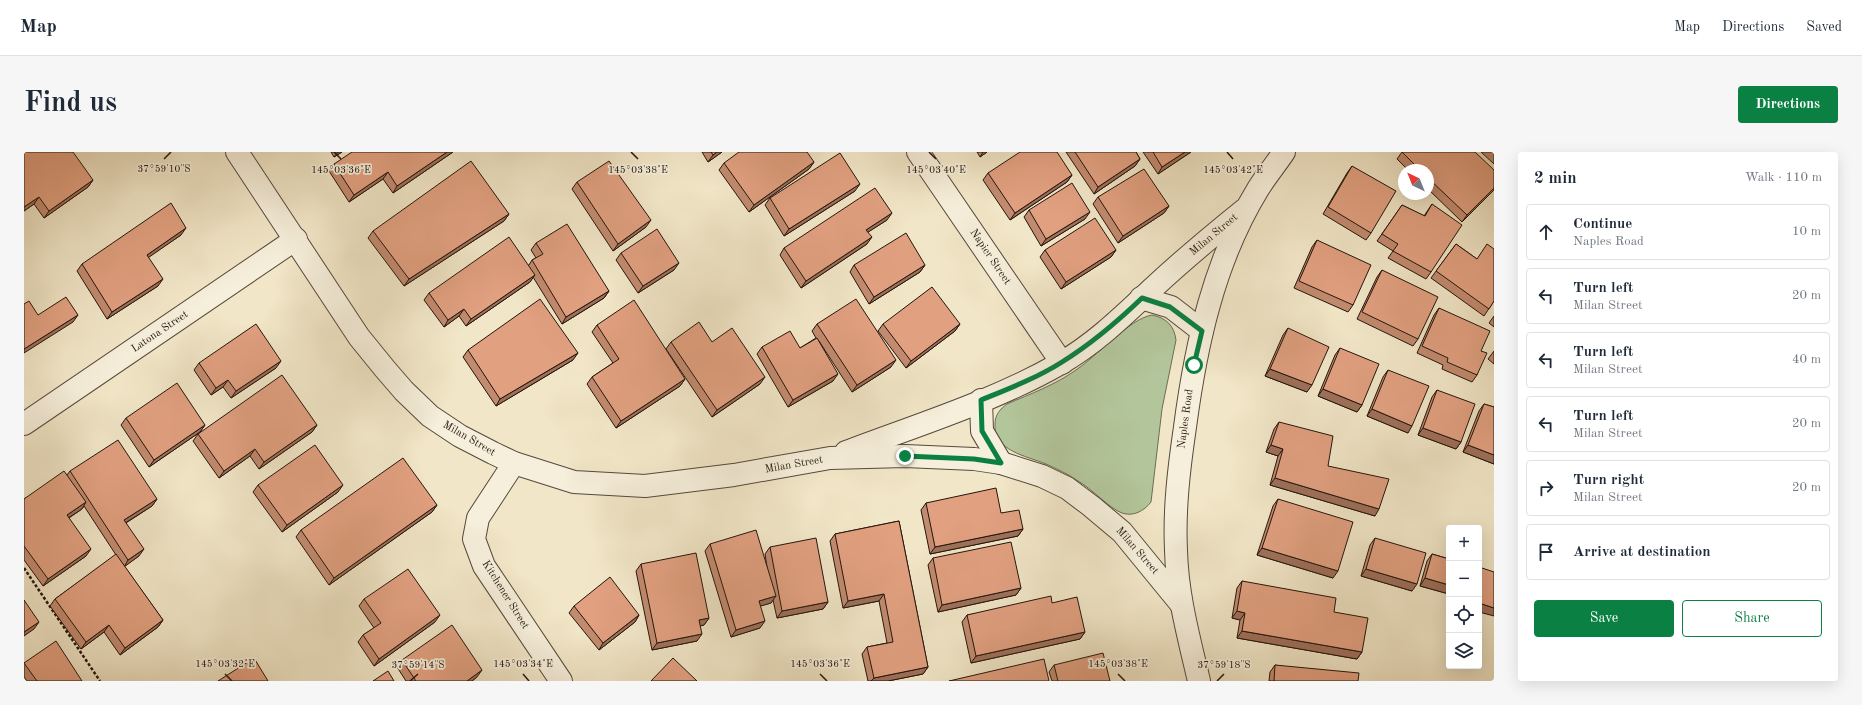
<!DOCTYPE html>
<meta charset="utf-8">
<style>
:root{--surface:#fff;--page:#f6f6f7;--text:#1f2937;--muted:#747a83;--line:#e0e1e3;--accent:#0b8043}
body{margin:0;font-family:"Old Standard TT",serif;background:var(--page);color:var(--text)}
.controls{position:absolute;right:12px;bottom:12px;display:grid;overflow:hidden;border-radius:4px;box-shadow:0 4px 16px #0002}
.controls button{width:36px;height:36px;display:grid;place-items:center;padding:0;border:0;border-bottom:1px solid var(--line);background:var(--surface);color:var(--text);font:20px sans-serif}
.compass{position:absolute;left:1374px;top:12px;width:36px;height:36px;border-radius:50%;background:var(--surface);box-shadow:0 4px 16px #0002;rotate:317deg}
.stop{position:absolute;width:12px;height:12px;margin:-9px;border:3px solid #0b8043;border-radius:50%;background:#fff}
.stop.end{background:#0b8043;border-color:#fff;box-shadow:0 1px 4px #0008}
.list{margin:0;padding:0;list-style:none}
h2{display:flex;justify-content:space-between;align-items:center;height:52px;margin:0;padding:0 16px;font-size:17px}
h2 small{font-size:13px;font-weight:400;color:var(--muted)}
.list li{display:grid;grid-template-columns:26px 1fr auto;gap:12px;align-items:center;box-sizing:border-box;height:56px;margin:0 8px 8px;padding:0 8px;border:1px solid var(--line);border-radius:4px}
.list b{display:block;font-size:15px;white-space:nowrap}
.list p{margin:0;font-size:13px;white-space:nowrap;color:var(--muted)}
.list em{font-size:13px;font-style:normal;color:var(--muted)}
.actions{display:flex;gap:8px;padding:12px 16px}
.actions a{flex:1;padding:9px 0;border:1px solid var(--accent);border-radius:4px;text-align:center;font-size:14px;color:var(--accent)}
.actions .main{background:var(--accent);color:#fff}
.icon{flex:none;width:22px;height:22px;fill:none;stroke:currentColor;stroke-width:2;stroke-linecap:round;stroke-linejoin:round}
.map{position:relative;flex:none;width:1470px;height:529px;overflow:hidden;border-radius:4px}
header{display:flex;align-items:center;gap:24px;box-sizing:border-box;height:56px;padding:0 20px;background:var(--surface);border-bottom:1px solid var(--line)}
header strong{font-size:19px}
nav{display:flex;gap:22px;margin-inline-start:auto;font-size:14px}
.intro{display:flex;align-items:center;justify-content:space-between;box-sizing:border-box;height:96px;padding:0 24px}
h1{margin:0;font-size:28px}
.button{padding:10px 18px;border-radius:4px;background:var(--accent);color:#fff;font-size:14px;font-weight:700}
main{display:flex;gap:24px;padding:0 24px}
aside{flex:1;background:var(--surface);border-radius:4px;box-shadow:0 4px 16px #0002}
.map>svg:first-child{display:block}
.green{fill:#b3c69b;stroke:#6b6e54}
.lines{fill:none;stroke-linecap:round;stroke-linejoin:round}
.street-casing{stroke:#56493c;stroke-width:24}
.path{stroke:#23150d;stroke-width:2.5;stroke-dasharray:3 2;stroke-linecap:butt}
.street{stroke:#f6efdb;stroke-width:22}
.wall{fill:#c28a6e;stroke:#23150d}
.shaded-wall{fill:#9e705a;stroke:#23150d}
.building{fill:#e1a080;stroke:#23150d}
.route{stroke:#0b8043;stroke-width:5}
.ticks{fill:none;stroke:#23150d;stroke-width:1.5}
.labels{text-anchor:middle;dominant-baseline:central;stroke-width:3.5;stroke-linejoin:round;paint-order:stroke}
.street-label{font-size:11px;fill:#23150d;stroke:#f6efdb}
.ticks-label{font-size:10px;text-anchor:middle;fill:#23150d;stroke:#f6efdb;stroke-width:3.5;stroke-linejoin:round;paint-order:stroke}
</style>
<header>
<strong>Map</strong>
<nav><a>Map</a><a>Directions</a><a>Saved</a></nav>
</header>
<div class="intro"><h1>Find us</h1><a class="button">Directions</a></div>
<main>
<div class="map">
<svg width="1470" height="529" viewBox="0 0 1470 529">
<rect width="100%" height="100%" fill="#f1e6c7"/>
<filter id="stains"><feTurbulence type="fractalNoise" baseFrequency=".005" numOctaves="4"/><feColorMatrix values="0 0 0 0 .2 0 0 0 0 .09 0 0 0 0 .02 0 0 0 .5 -.17"/></filter>
<radialGradient id="worn" r=".72"><stop offset=".6" stop-color="#630" stop-opacity="0"/><stop offset="1" stop-color="#630" stop-opacity=".3"/></radialGradient>
<path class="green" d="M1128,163C1142,166 1150,173 1152,188L1138,257L1127,350C1120,359 1109,365 1098,361C1086,357 1067,336 1054,329C1044,322 1033,317 1022,312C1003,304 969,299 971,272C971,263 976,257 983,252C1006,242 1031,233 1052,218C1073,204 1105,167 1128,163Z"/>
<g class="lines">
<defs>
<g id="street">
<polyline points="213,0 335,185 361,217 380,239 406,264 436,284 469,301 490,311 550,330 621,334 710,323 806,306 881,304 950,307 977,311 1018,324 1043,336 1067,354 1098,380 1157,452"/>
<polyline points="894,0 1038,211"/>
<polyline points="1117,146 1147,155 1178,179"/>
<polyline points="957,248 958,279 977,311"/>
<polyline points="0,272 272,87"/>
<path d="M822,300C893,273 971,249 1037,211C1072,191 1101,162 1130,135C1159,108 1189,83 1220,58"/>
<polyline points="490,311 454,366 450,387 460,414 537,529"/>
<path d="M1175,529C1165,486 1153,443 1152,398C1150,357 1155,316 1161,275C1172,192 1190,109 1234,37C1242,24 1252,12 1260,0"/>
</g>
</defs>
<use href="#street" class="street-casing"/>
<polyline class="path" points="0,416 76,529"/>
<use href="#street" class="street"/>
</g>
<g class="wall">
<polygon points="0,0 69,28 64,35 20,66 10,52 0,59"/>
<polygon points="307,0 318,0 310,5"/>
<polygon points="429,0 369,41 359,27 325,50 305,19 310,12"/>
<polygon points="678,0 698,0 684,10"/>
<polygon points="953,0 963,0 956,5"/>
<polygon points="1042,0 1112,0 1116,7 1111,14 1070,42"/>
<polygon points="1119,0 1167,0 1134,22"/>
<polygon points="1378,0 1470,18 1470,38 1438,70 1404,37 1404,18 1384,18 1373,7"/>
<polygon points="1457,0 1470,0 1470,12"/>
<polygon points="790,10 785,17 725,60 695,18 700,11"/>
<polygon points="1328,14 1347,81 1342,88 1299,62 1323,21"/>
<polygon points="964,21 1048,23 1043,30 986,68 959,28"/>
<polygon points="553,30 622,75 589,99 548,37"/>
<polygon points="831,39 760,84 741,53 746,46"/>
<polygon points="1074,45 1145,54 1140,61 1094,91 1069,52"/>
<polygon points="1408,52 1407,120 1402,127 1364,106 1369,99 1353,89 1378,53 1400,64"/>
<polygon points="1005,58 1061,67 1017,94 1000,65"/>
<polygon points="485,62 480,69 380,134 344,86 349,79"/>
<polygon points="863,68 844,80 843,92 777,136 756,103 760,96"/>
<polygon points="157,83 124,105 134,134 83,167 53,119 58,112"/>
<polygon points="1293,88 1329,153 1324,160 1270,136 1288,95"/>
<polygon points="512,91 585,139 580,146 538,172 509,125 506,130 442,174 435,164 420,175 400,148 405,141 505,113 508,108 512,106 507,98"/>
<polygon points="1432,92 1453,107 1470,149 1460,164 1407,126"/>
<polygon points="1021,98 1092,98 1087,105 1037,137 1016,105"/>
<polygon points="597,101 650,118 614,141 592,108"/>
<polygon points="830,113 901,113 896,120 845,152 826,120"/>
<polygon points="1358,118 1394,187 1389,194 1333,167 1353,125"/>
<polygon points="1415,156 1457,199 1453,223 1448,230 1418,217 1419,213 1393,201 1410,163"/>
<polygon points="1470,164 1470,175 1465,171"/>
<polygon points="793,172 867,215 828,240 795,189 809,229 764,255 733,202 738,195 776,196 792,186 788,179"/>
<polygon points="859,172 936,172 931,179 882,216 854,179"/>
<polygon points="573,173 661,227 656,234 592,276 563,232 568,225 589,211 568,180"/>
<polygon points="1264,176 1283,240 1241,224 1259,183"/>
<polygon points="647,190 736,232 688,265 642,197"/>
<polygon points="1316,196 1338,253 1333,260 1294,244 1311,203"/>
<polygon points="444,198 549,208 472,254 439,205"/>
<polygon points="1470,199 1470,212 1464,207"/>
<polygon points="175,211 252,216 207,246 199,235 187,243 170,218"/>
<polygon points="1364,218 1384,281 1343,264 1359,225"/>
<polygon points="1413,238 1437,290 1432,297 1394,283 1408,245"/>
<polygon points="1460,252 1470,255 1470,312 1439,300 1455,259"/>
<polygon points="102,266 181,273 176,280 125,315 97,273"/>
<polygon points="1255,270 1304,314 1351,364 1246,333 1254,304 1242,300 1250,277"/>
<polygon points="293,273 288,280 235,317 226,304 195,326 169,289 174,282"/>
<polygon points="46,319 133,347 128,354 102,371 115,404 100,414 139,468 134,475 96,503 80,480 57,497 26,454 31,447 92,403 60,354 58,357 45,366 62,404 19,434 0,408 0,347 43,323"/>
<polygon points="234,333 314,340 258,380 229,340"/>
<polygon points="1254,347 1309,426 1233,403 1249,354"/>
<polygon points="902,351 977,361 999,377 994,384 906,402 897,358"/>
<polygon points="413,353 408,360 305,433 272,385 277,378"/>
<polygon points="875,369 904,515 899,522 864,529 844,529 838,502 843,495 863,491 855,449 819,456 806,389 811,382"/>
<polygon points="1351,386 1388,439 1337,424 1346,393"/>
<polygon points="686,392 743,415 741,402 746,395 804,450 799,457 753,466 749,448 747,451 736,454 736,476 707,485 681,399"/>
<polygon points="1408,402 1425,407 1425,442 1396,434 1403,409"/>
<polygon points="909,406 997,436 992,443 914,460 904,413"/>
<polygon points="617,412 685,466 680,473 676,474 673,489 628,498 612,419"/>
<polygon points="1218,429 1338,500 1333,507 1213,486 1216,468 1208,466 1213,436"/>
<polygon points="340,447 411,470 350,514 334,490 339,483 350,476 335,454"/>
<polygon points="1028,451 1061,480 1056,487 947,511 938,470 943,463"/>
<polygon points="550,454 615,463 611,470 575,498 545,461"/>
<polygon points="378,508 453,525 448,529 382,529 373,515"/>
<polygon points="0,511 58,529 3,529 0,525"/>
<polygon points="1030,513 1086,529 1028,529 1025,520"/>
<polygon points="1251,513 1334,529 1245,529 1246,520"/>
</g>
<g class="shaded-wall">
<polygon points="314,0 318,0 310,5"/>
<polygon points="423,0 429,0 369,41 373,34"/>
<polygon points="693,0 698,0 684,10 689,3"/>
<polygon points="959,0 963,0 956,5"/>
<polygon points="1161,0 1167,0 1134,22 1138,15"/>
<polygon points="1116,7 1111,14 1070,42 1074,35"/>
<polygon points="790,10 785,17 725,60 730,53"/>
<polygon points="364,20 359,27 325,50 330,43"/>
<polygon points="1048,23 1043,30 986,68 991,61"/>
<polygon points="69,28 64,35 20,66 25,59"/>
<polygon points="836,32 831,39 760,84 765,77"/>
<polygon points="1470,36 1470,38 1438,70 1443,63"/>
<polygon points="15,45 10,52 0,59 0,55"/>
<polygon points="1145,54 1140,61 1094,91 1099,84"/>
<polygon points="1066,60 1061,67 1017,94 1022,87"/>
<polygon points="868,61 863,68 838,84 842,78"/>
<polygon points="485,62 480,69 380,134 385,127"/>
<polygon points="627,68 622,75 589,99 594,92"/>
<polygon points="162,76 157,83 118,110 123,103"/>
<polygon points="848,85 843,92 777,136 782,129"/>
<polygon points="1092,98 1087,105 1037,137 1042,130"/>
<polygon points="655,111 650,118 614,141 619,134"/>
<polygon points="901,113 896,120 845,152 850,145"/>
<polygon points="511,123 506,130 442,174 447,167"/>
<polygon points="139,127 134,134 83,167 88,160"/>
<polygon points="585,139 580,146 538,172 542,165"/>
<polygon points="440,157 435,164 420,175 424,168"/>
<polygon points="54,163 49,170 0,201 0,197"/>
<polygon points="936,172 931,179 882,216 887,209"/>
<polygon points="554,201 549,208 472,254 476,247"/>
<polygon points="872,208 867,215 828,240 833,233"/>
<polygon points="257,209 252,216 207,246 212,239"/>
<polygon points="1246,217 1288,233 1283,240 1241,224"/>
<polygon points="814,222 809,229 764,255 769,248"/>
<polygon points="741,225 736,232 688,265 693,258"/>
<polygon points="661,227 656,234 592,276 597,269"/>
<polygon points="204,228 199,235 187,243 192,236"/>
<polygon points="1299,237 1338,253 1333,260 1294,244"/>
<polygon points="1348,257 1388,274 1384,281 1343,264"/>
<polygon points="181,273 176,280 125,315 130,308"/>
<polygon points="293,273 288,280 235,317 240,310"/>
<polygon points="1399,276 1437,290 1432,297 1394,283"/>
<polygon points="1247,293 1259,297 1254,304 1242,300"/>
<polygon points="1444,293 1470,303 1470,312 1439,300"/>
<polygon points="231,297 226,304 195,326 200,319"/>
<polygon points="1251,326 1355,357 1351,364 1246,333"/>
<polygon points="319,333 314,340 258,380 263,373"/>
<polygon points="133,347 128,354 95,375 100,368"/>
<polygon points="62,350 58,357 38,370 43,363"/>
<polygon points="413,353 408,360 305,433 310,426"/>
<polygon points="999,377 994,384 906,402 911,395"/>
<polygon points="1238,396 1314,419 1309,426 1233,403"/>
<polygon points="67,397 62,404 19,434 24,427"/>
<polygon points="120,397 115,404 100,415 104,408"/>
<polygon points="1342,417 1393,432 1388,439 1337,424"/>
<polygon points="1401,426 1425,433 1425,442 1396,434"/>
<polygon points="997,436 992,443 914,460 918,453"/>
<polygon points="860,442 855,449 819,456 824,449"/>
<polygon points="752,444 747,451 730,456 735,449"/>
<polygon points="804,450 799,457 753,466 758,459"/>
<polygon points="1455,451 1470,456 1470,464 1455,460"/>
<polygon points="1213,459 1221,461 1216,468 1208,466"/>
<polygon points="416,463 411,470 350,514 355,507"/>
<polygon points="615,463 611,470 575,498 579,491"/>
<polygon points="685,466 680,473 670,475 675,468"/>
<polygon points="139,468 134,475 96,503 101,496"/>
<polygon points="741,469 736,476 707,485 712,478"/>
<polygon points="15,470 10,477 0,484 0,480"/>
<polygon points="85,473 80,480 57,497 62,490"/>
<polygon points="1218,479 1338,500 1333,507 1213,486"/>
<polygon points="1061,480 1056,487 947,511 952,504"/>
<polygon points="678,482 673,489 628,498 633,491"/>
<polygon points="904,515 899,522 864,529 847,529 850,526"/>
<polygon points="458,518 453,525 448,529 443,529"/>
</g>
<g class="building">
<polygon points="0,0 49,0 69,28 25,59 15,45 0,55"/>
<polygon points="328,0 423,0 373,34 364,20 330,43 310,12"/>
<polygon points="687,0 693,0 689,3"/>
<polygon points="715,0 783,0 790,10 730,53 700,11"/>
<polygon points="996,0 1033,0 1048,23 991,61 964,21"/>
<polygon points="1051,0 1112,0 1116,7 1074,35"/>
<polygon points="1129,0 1161,0 1138,15"/>
<polygon points="1378,0 1451,0 1470,18 1470,36 1443,63 1404,26 1404,18 1396,18"/>
<polygon points="816,1 836,32 765,77 746,46"/>
<polygon points="447,9 485,62 385,127 349,79"/>
<polygon points="585,9 627,68 594,92 553,30"/>
<polygon points="1328,14 1372,39 1347,81 1304,55"/>
<polygon points="1120,17 1145,54 1099,84 1074,45"/>
<polygon points="1048,31 1066,60 1022,87 1005,58"/>
<polygon points="851,36 868,61 842,78 848,85 782,129 760,96"/>
<polygon points="147,51 162,76 123,103 139,127 88,160 58,112"/>
<polygon points="1408,52 1438,73 1407,120 1369,99 1374,92 1358,82 1378,53 1401,64"/>
<polygon points="1071,66 1092,98 1042,130 1021,98"/>
<polygon points="543,72 585,139 542,165 508,108 519,102 512,91"/>
<polygon points="633,77 655,111 619,134 597,101"/>
<polygon points="882,81 901,113 850,145 830,113"/>
<polygon points="485,85 511,123 447,167 440,157 424,168 405,141"/>
<polygon points="1293,88 1347,113 1329,153 1275,129"/>
<polygon points="1432,92 1453,107 1463,92 1470,97 1470,149 1465,157 1412,119"/>
<polygon points="1358,118 1414,145 1394,187 1338,160"/>
<polygon points="908,135 936,172 887,209 859,172"/>
<polygon points="42,145 54,163 0,197 0,152 5,149 14,163"/>
<polygon points="516,147 554,201 476,247 444,198"/>
<polygon points="832,147 872,208 833,233 793,172"/>
<polygon points="610,148 661,227 597,269 568,225 595,207 573,173"/>
<polygon points="1415,156 1466,179 1457,199 1463,201 1453,223 1423,210 1424,206 1398,194"/>
<polygon points="675,170 688,190 708,176 741,225 693,258 647,190"/>
<polygon points="232,172 257,209 212,239 204,228 192,236 175,211"/>
<polygon points="1264,176 1305,195 1288,233 1246,217"/>
<polygon points="766,179 776,196 793,186 814,222 769,248 738,195"/>
<polygon points="1316,196 1355,212 1338,253 1299,237"/>
<polygon points="1364,218 1405,234 1388,274 1348,257"/>
<polygon points="258,223 293,273 240,310 231,297 200,319 174,282"/>
<polygon points="153,231 181,273 130,308 102,266"/>
<polygon points="1413,238 1451,252 1437,290 1399,276"/>
<polygon points="1460,252 1470,255 1470,303 1444,293"/>
<polygon points="1255,270 1309,284 1304,314 1365,327 1355,357 1251,326 1259,297 1247,293"/>
<polygon points="94,288 133,347 100,368 120,397 104,408 46,319"/>
<polygon points="291,293 319,333 263,373 234,333"/>
<polygon points="379,306 413,353 310,426 277,378"/>
<polygon points="40,319 62,350 43,363 67,397 24,427 0,394 0,347"/>
<polygon points="972,336 977,361 995,358 999,377 911,395 902,351"/>
<polygon points="1254,347 1329,370 1314,419 1238,396"/>
<polygon points="875,369 904,515 850,526 843,495 869,490 860,442 824,449 811,382"/>
<polygon points="732,378 752,444 735,449 741,469 712,478 686,392"/>
<polygon points="792,386 804,450 758,459 746,395"/>
<polygon points="1351,386 1402,401 1393,432 1342,417"/>
<polygon points="987,390 997,436 918,453 909,406"/>
<polygon points="672,401 685,466 675,468 678,482 633,491 617,412"/>
<polygon points="92,402 139,468 101,496 85,473 62,490 31,447"/>
<polygon points="1408,402 1425,407 1425,433 1401,426"/>
<polygon points="1455,415 1470,420 1470,456 1455,451"/>
<polygon points="384,417 416,463 355,507 339,483 357,471 340,447"/>
<polygon points="586,425 615,463 579,491 550,454"/>
<polygon points="1218,429 1312,446 1310,460 1344,466 1338,500 1218,479 1221,461 1213,459"/>
<polygon points="1027,444 1028,451 1053,445 1061,480 952,504 943,463"/>
<polygon points="0,448 15,470 0,480"/>
<polygon points="428,473 458,518 443,529 392,529 378,508"/>
<polygon points="32,489 58,529 13,529 0,511"/>
<polygon points="1079,501 1086,529 1034,529 1030,513"/>
<polygon points="230,506 244,529 194,529"/>
<polygon points="649,506 673,529 627,529"/>
<polygon points="1020,507 1025,529 925,529"/>
<polygon points="1251,513 1335,521 1334,529 1250,529"/>
<polygon points="364,519 370,529 349,529"/>
</g>
<g class="lines">
<path class="route" d="M881,304L950,307L977,311L958,279L957,248C984,237 1013,226 1038,210C1067,192 1093,170 1118,146L1146,155L1178,179L1170,213"/>
</g>
<path class="ticks" d="M310,0L317,7M607,0L614,7M905,0L912,7M1203,0L1209,7M140,7L147,0M201,522L208,529M499,522L505,529M796,522L803,529M1094,522L1101,529M386,529L394,522M1193,529L1200,522"/>
<g class="labels">
<g class="street-label">
<text transform="translate(1190 83) rotate(-40)">Milan Street</text>
<text transform="translate(966 105) rotate(56)">Napier Street</text>
<text transform="translate(136 180) rotate(-34)">Latona Street</text>
<text transform="translate(1162 267) rotate(-82)">Naples Road</text>
<text transform="translate(445 287) rotate(30)">Milan Street</text>
<text transform="translate(770 313) rotate(-10)">Milan Street</text>
<text transform="translate(1113 399) rotate(49)">Milan Street</text>
<text transform="translate(481 443) rotate(58)">Kitchener Street</text>
</g>
</g>
<g class="ticks-label">
<text x="140" y="20">37°59'10"S</text>
<text x="317" y="21">145°03'36"E</text>
<text x="912" y="21">145°03'40"E</text>
<text x="1209" y="21">145°03'42"E</text>
<text x="614" y="21">145°03'38"E</text>
<text x="201" y="515">145°03'32"E</text>
<text x="499" y="515">145°03'34"E</text>
<text x="796" y="515">145°03'36"E</text>
<text x="1094" y="515">145°03'38"E</text>
<text x="394" y="516">37°59'14"S</text>
<text x="1200" y="516">37°59'18"S</text>
</g>
<rect width="100%" height="100%" filter="url(#stains)"/>
<rect width="100%" height="100%" fill="url(#worn)"/>
</svg>
<div class="controls">
<button>+</button>
<button>−</button>
<button><svg class="icon" aria-label="locate" viewBox="0 0 24 24"><circle cx="12" cy="12" r="6"/><path d="M12 2v4M12 18v4M2 12h4M18 12h4"/></svg></button>
<button><svg class="icon" aria-label="layers" viewBox="0 0 24 24"><path d="M12 4l9 5-9 5-9-5zM3 14l9 5 9-5"/></svg></button>
</div>
<svg class="compass" viewBox="-18 -18 36 36"><path d="M0-13l5 13h-10z" fill="#e53935"/><path d="M0 13l5-13h-10z" fill="#747a83"/></svg>
<div class="stop" style="left:1170px;top:213px"></div>
<div class="stop end" style="left:881px;top:304px"></div>
</div>
<aside>
<h2>2 min<small>Walk · 110 m</small></h2>
<ul class="list">
<li><svg class="icon" aria-label="ahead" viewBox="0 0 24 24"><path d="M12 20V5M6 11l6-6 6 6"/></svg><div><b>Continue</b><p>Naples Road</p></div><em>10 m</em></li>
<li><svg class="icon" aria-label="left" viewBox="0 0 24 24"><path d="M17 20v-9H6M10 6l-5 5 5 5"/></svg><div><b>Turn left</b><p>Milan Street</p></div><em>20 m</em></li>
<li><svg class="icon" aria-label="left" viewBox="0 0 24 24"><path d="M17 20v-9H6M10 6l-5 5 5 5"/></svg><div><b>Turn left</b><p>Milan Street</p></div><em>40 m</em></li>
<li><svg class="icon" aria-label="left" viewBox="0 0 24 24"><path d="M17 20v-9H6M10 6l-5 5 5 5"/></svg><div><b>Turn left</b><p>Milan Street</p></div><em>20 m</em></li>
<li><svg class="icon" aria-label="right" viewBox="0 0 24 24"><path d="M7 20v-9h11M14 6l5 5-5 5"/></svg><div><b>Turn right</b><p>Milan Street</p></div><em>20 m</em></li>
<li><svg class="icon" aria-label="arrive" viewBox="0 0 24 24"><path d="M6 21V4h12l-3 4 3 4H6"/></svg><div><b>Arrive at destination</b></div></li>
</ul>
<div class="actions"><a class="main">Save</a><a>Share</a></div>
</aside>
</main>
